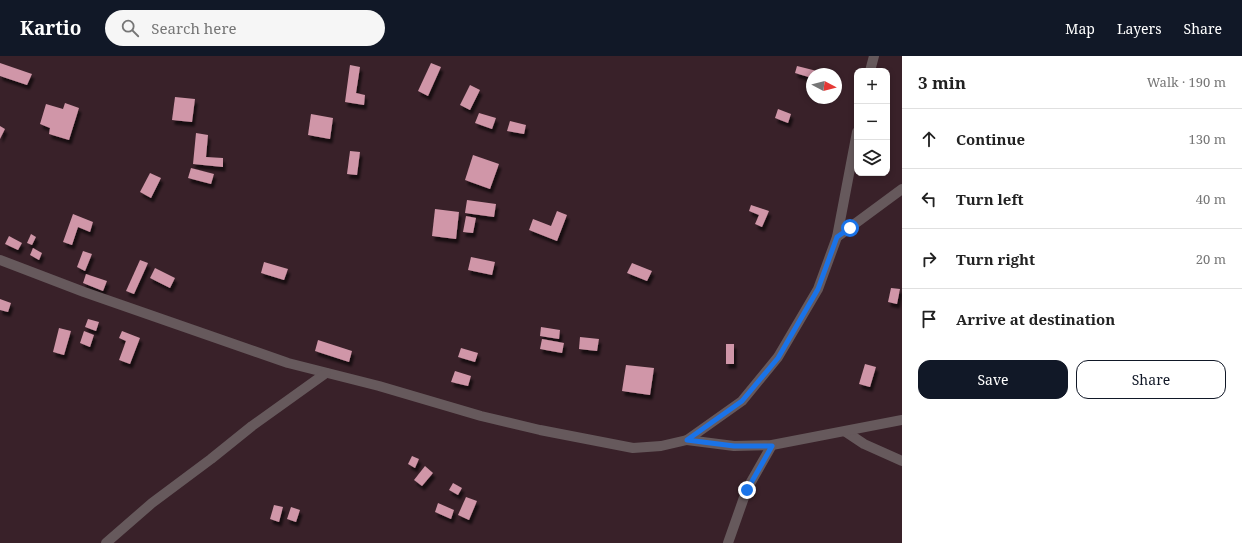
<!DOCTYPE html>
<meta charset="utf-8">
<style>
:root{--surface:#fff;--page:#f6f6f6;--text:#222;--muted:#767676;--line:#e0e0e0;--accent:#111827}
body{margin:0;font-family:"Noto Serif",serif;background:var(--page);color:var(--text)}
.controls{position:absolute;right:12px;top:12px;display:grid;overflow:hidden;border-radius:8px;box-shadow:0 2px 6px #0003}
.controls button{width:36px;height:36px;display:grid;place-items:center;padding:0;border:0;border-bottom:1px solid var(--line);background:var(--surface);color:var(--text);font:20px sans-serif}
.compass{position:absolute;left:806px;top:12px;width:36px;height:36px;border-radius:50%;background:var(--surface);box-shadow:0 2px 6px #0003;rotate:97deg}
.stop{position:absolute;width:12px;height:12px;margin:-9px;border:3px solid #1a73e8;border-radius:50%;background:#fff}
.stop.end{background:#1a73e8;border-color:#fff;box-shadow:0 1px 4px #0008}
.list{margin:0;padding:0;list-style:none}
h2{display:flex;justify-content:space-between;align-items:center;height:52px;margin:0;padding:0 16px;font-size:17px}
h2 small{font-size:13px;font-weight:400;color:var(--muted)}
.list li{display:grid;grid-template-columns:26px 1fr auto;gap:12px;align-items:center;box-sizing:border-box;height:60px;padding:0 16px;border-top:1px solid var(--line)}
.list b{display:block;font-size:15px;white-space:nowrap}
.list em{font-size:13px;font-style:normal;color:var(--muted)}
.actions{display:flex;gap:8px;padding:12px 16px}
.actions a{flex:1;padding:9px 0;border:1px solid var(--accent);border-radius:12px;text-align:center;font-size:14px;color:var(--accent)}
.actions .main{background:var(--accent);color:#fff}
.icon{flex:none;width:22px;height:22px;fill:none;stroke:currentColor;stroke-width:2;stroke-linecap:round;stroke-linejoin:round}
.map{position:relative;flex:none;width:902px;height:487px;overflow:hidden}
header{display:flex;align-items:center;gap:24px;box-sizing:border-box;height:56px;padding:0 20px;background:var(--accent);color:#fff}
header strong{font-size:19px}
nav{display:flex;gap:22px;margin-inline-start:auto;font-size:14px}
.search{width:280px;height:36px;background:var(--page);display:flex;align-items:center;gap:10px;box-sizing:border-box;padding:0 14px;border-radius:22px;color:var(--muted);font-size:15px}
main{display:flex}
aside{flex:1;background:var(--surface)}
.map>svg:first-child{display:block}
.building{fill:#d096a8;filter:url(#shadow)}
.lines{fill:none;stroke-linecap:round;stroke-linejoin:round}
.minor{stroke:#66595c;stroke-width:10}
.route{stroke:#1a73e8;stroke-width:5}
</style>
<header>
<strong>Kartio</strong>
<div class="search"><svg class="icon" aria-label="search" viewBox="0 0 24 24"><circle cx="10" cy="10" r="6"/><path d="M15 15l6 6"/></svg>Search here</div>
<nav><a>Map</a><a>Layers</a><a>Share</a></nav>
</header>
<main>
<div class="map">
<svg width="902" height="487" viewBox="0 0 902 487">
<defs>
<filter id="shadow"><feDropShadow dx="2.5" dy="4.5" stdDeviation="1" flood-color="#0009"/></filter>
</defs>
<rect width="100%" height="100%" fill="#392129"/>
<g class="building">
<polygon points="0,7 32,18 27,29 0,20"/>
<polygon points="431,7 441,11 428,40 418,35"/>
<polygon points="350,9 360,11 356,37 365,39 364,49 345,46"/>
<polygon points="797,10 817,15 816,18 812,18 812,22 795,17"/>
<polygon points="470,29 480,34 470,54 460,49"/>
<polygon points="175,41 195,43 192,66 172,64"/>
<polygon points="65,47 79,52 69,84 49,78 50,72 40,68 46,48 63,53"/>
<polygon points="778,53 791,58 788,67 775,62"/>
<polygon points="479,57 496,62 492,73 475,67"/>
<polygon points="311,58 333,62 330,83 308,79"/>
<polygon points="510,65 526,69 524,78 507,75"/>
<polygon points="0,70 5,73 0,83"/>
<polygon points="196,77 208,79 206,101 223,102 223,111 193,108"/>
<polygon points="350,95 360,96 357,119 347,118"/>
<polygon points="473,99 499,108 490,133 465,124"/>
<polygon points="191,112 214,118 211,128 188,122"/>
<polygon points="150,117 161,122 151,142 140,136"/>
<polygon points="467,144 496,148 494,161 465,157"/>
<polygon points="751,149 769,155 762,171 755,168 759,159 749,155"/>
<polygon points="435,153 459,156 456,183 432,180"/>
<polygon points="557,155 567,159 557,185 529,174 533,163 551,170"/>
<polygon points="73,158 93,166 90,176 78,171 72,189 63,186"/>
<polygon points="466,160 476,162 473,177 463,176"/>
<polygon points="31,178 36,181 32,189 27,187"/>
<polygon points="9,180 22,187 18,194 5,188"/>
<polygon points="33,192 42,197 39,204 30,199"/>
<polygon points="83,195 92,198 85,215 77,211"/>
<polygon points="471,201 495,206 492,219 468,214"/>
<polygon points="140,204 148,207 134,238 126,235"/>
<polygon points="264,206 288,213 284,224 261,217"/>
<polygon points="632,207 652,215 647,225 627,217"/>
<polygon points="155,212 175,222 170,232 150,222"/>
<polygon points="86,218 107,225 103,235 83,227"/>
<polygon points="891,232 900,233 897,248 888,246"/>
<polygon points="0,243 11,247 8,256 0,254"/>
<polygon points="88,263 99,266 96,275 85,271"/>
<polygon points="541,271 560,274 559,283 540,280"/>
<polygon points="59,272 71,275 64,299 53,296"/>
<polygon points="84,275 94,279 90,291 80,287"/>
<polygon points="122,275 140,282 130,308 119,304 126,285 119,282"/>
<polygon points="580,281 599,283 597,295 579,293"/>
<polygon points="542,283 564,287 562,297 540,293"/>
<polygon points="318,284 352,295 349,306 315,295"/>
<rect x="726" y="288" width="8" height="20"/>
<polygon points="461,292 478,297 475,306 458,301"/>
<polygon points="865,308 876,311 870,331 859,328"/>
<polygon points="626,309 654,312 650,339 622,335"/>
<polygon points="455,315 471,320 468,330 451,326"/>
<polygon points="412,400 419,403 415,412 408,408"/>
<polygon points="425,410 433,417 422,430 414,424"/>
<polygon points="453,427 462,432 458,439 449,434"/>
<polygon points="466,441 477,445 469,464 458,459"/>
<polygon points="438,447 454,454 451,463 435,456"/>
<polygon points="274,449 283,451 279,466 270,463"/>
<polygon points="291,451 300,454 296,466 287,463"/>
</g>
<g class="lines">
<g class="minor">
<polyline points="870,15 874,0"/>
<polyline points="837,181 902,133"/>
<polyline points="0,204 84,236 288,307 379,330 481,360 540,374 633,392 661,390 687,384 742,345 778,301 818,233 837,181 857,76"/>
<polyline points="846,376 864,388 902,405"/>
<polyline points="687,384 734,390 772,389 902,364"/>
<polyline points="106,487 152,447 211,403 252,370 326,317"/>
<polyline points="728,487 747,433 772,389"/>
</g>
</g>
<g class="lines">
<polyline class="route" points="747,434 772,390 734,390 687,384 742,345 778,302 818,233 837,181 850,172"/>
</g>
</svg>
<div class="controls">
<button>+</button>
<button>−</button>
<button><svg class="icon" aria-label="layers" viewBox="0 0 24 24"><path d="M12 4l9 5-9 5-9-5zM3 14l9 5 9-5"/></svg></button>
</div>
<svg class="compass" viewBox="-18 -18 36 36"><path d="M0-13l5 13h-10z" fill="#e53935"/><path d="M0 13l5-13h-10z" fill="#767676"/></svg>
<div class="stop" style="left:850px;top:172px"></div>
<div class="stop end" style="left:747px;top:434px"></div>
</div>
<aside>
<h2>3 min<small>Walk · 190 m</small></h2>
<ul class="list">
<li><svg class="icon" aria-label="ahead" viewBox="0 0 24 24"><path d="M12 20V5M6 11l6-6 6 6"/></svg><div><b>Continue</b></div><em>130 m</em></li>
<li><svg class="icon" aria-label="left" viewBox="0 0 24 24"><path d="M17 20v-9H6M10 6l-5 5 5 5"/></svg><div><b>Turn left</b></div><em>40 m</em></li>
<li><svg class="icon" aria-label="right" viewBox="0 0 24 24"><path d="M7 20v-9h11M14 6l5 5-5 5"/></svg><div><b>Turn right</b></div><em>20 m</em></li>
<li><svg class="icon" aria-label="arrive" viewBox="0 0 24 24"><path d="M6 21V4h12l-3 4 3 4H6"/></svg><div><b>Arrive at destination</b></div></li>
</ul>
<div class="actions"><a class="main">Save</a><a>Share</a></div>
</aside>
</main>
